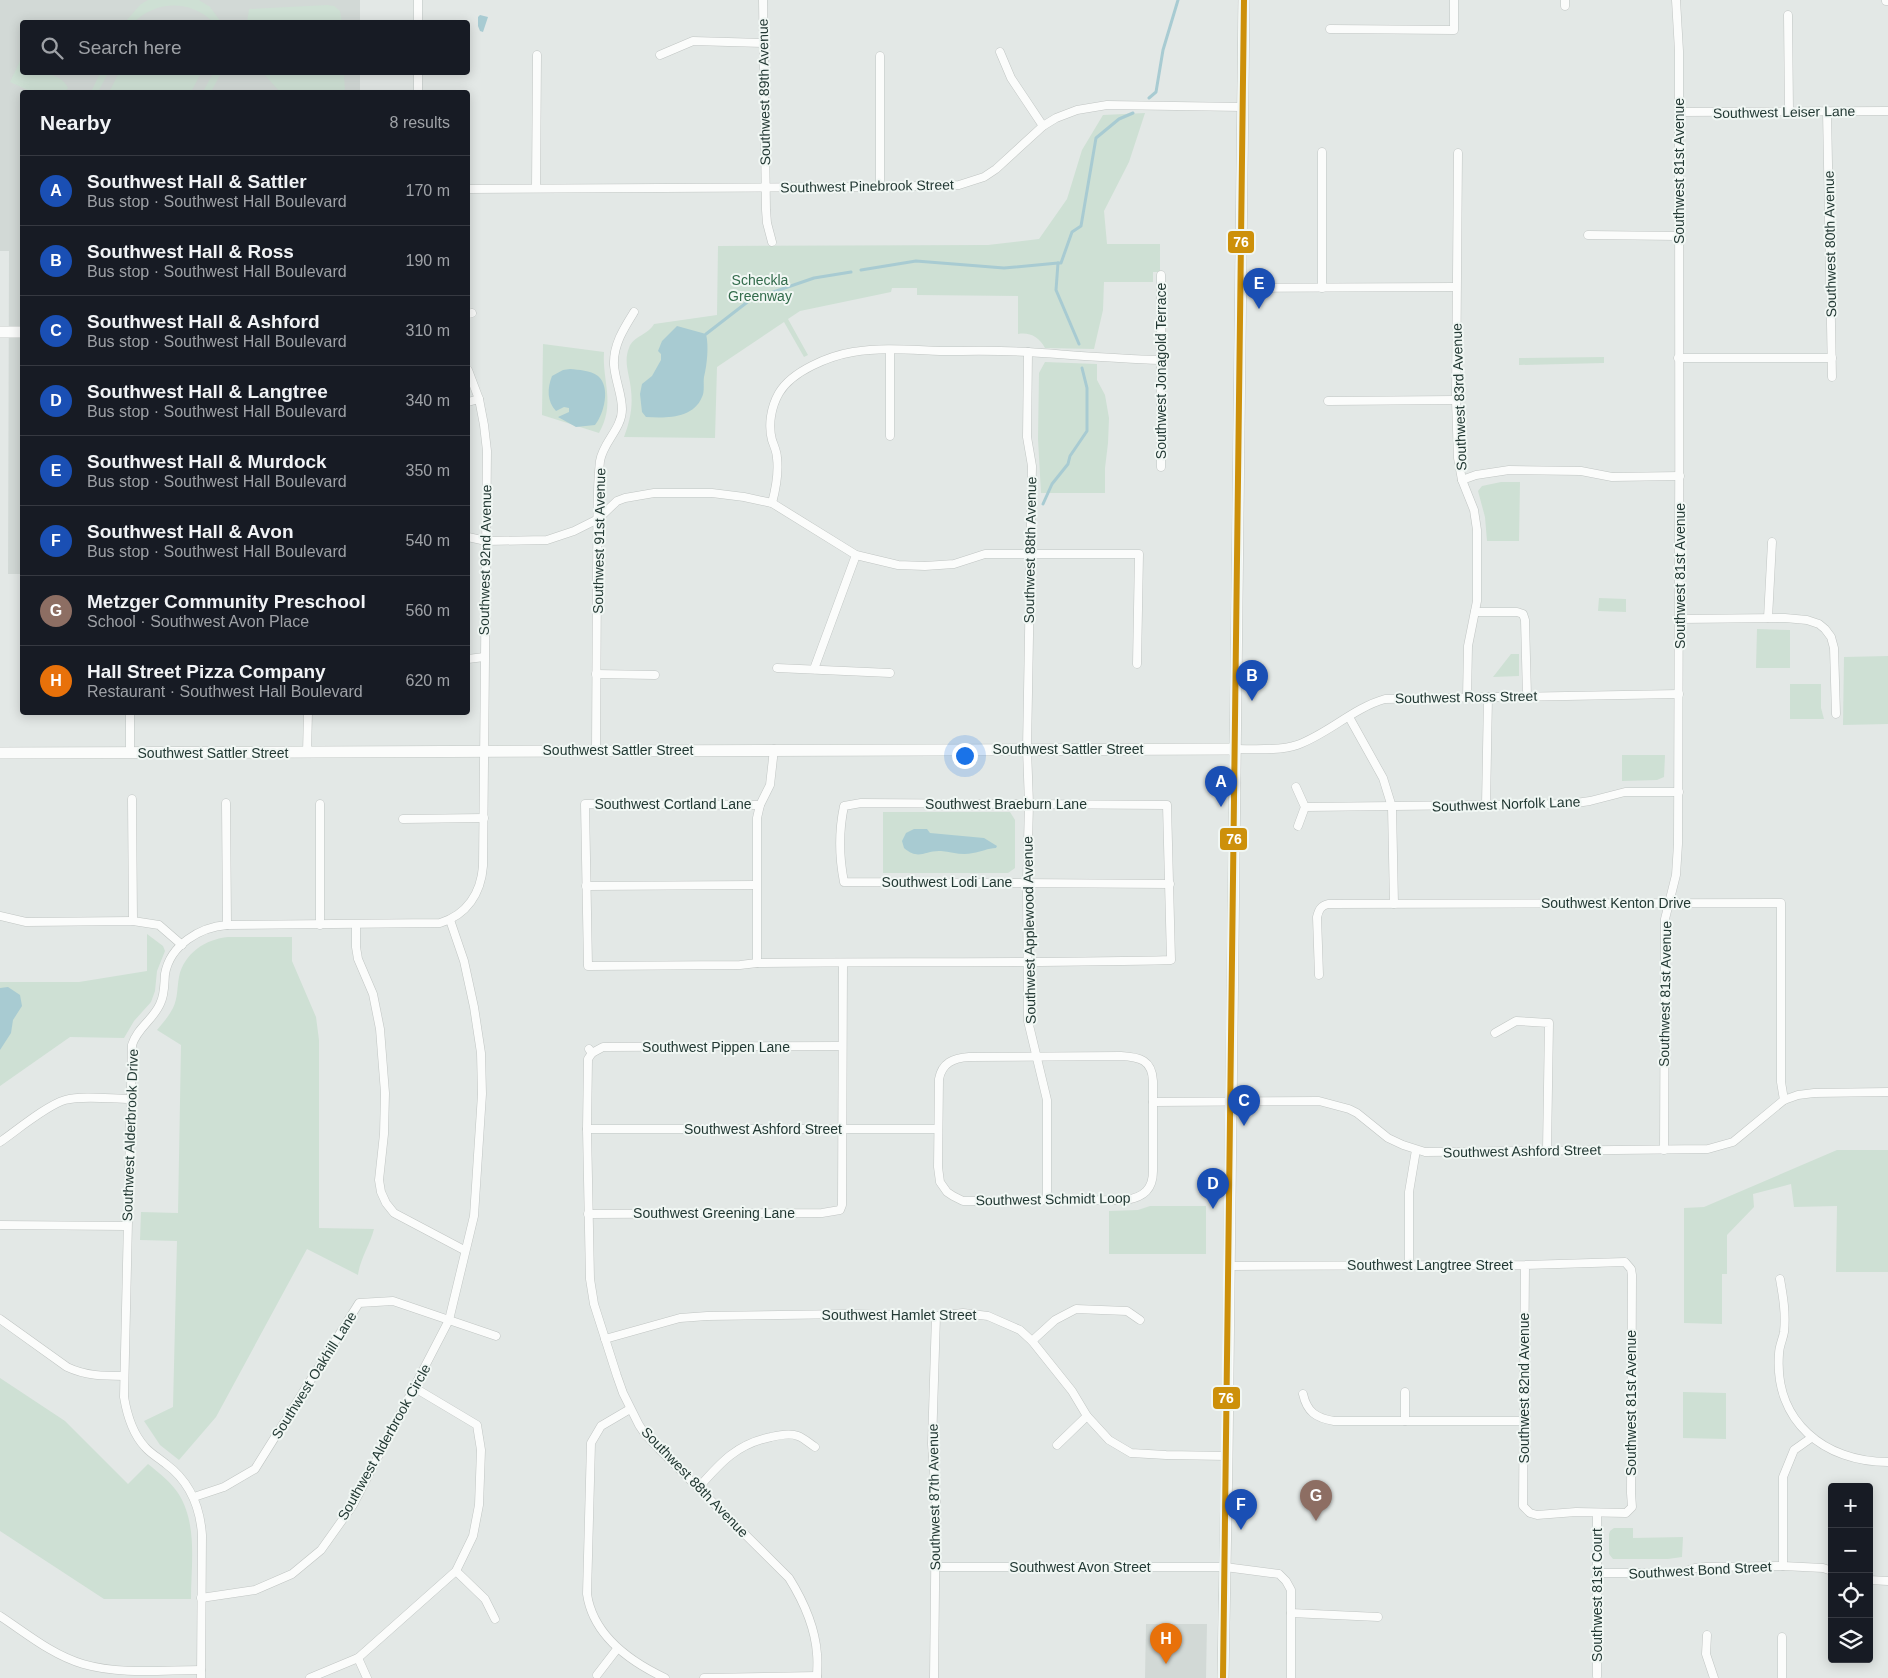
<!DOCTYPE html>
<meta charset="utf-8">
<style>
:root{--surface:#171b24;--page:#20242c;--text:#f1f3f6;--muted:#9ea1a6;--line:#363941;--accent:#667672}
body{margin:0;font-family:Helvetica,sans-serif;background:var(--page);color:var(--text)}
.controls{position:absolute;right:15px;bottom:15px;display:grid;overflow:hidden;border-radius:5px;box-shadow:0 2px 12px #0003}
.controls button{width:45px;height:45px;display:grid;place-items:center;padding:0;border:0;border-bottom:1px solid var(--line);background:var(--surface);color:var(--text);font:25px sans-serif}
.you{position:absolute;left:964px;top:755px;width:18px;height:18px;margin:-12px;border:4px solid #fff;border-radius:50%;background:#1a73e8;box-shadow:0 0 0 8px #1a73e833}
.badge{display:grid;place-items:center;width:32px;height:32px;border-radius:50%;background:var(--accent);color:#fff;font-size:16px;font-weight:700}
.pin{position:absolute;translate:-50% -41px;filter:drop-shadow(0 1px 2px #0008)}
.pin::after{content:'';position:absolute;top:26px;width:18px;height:15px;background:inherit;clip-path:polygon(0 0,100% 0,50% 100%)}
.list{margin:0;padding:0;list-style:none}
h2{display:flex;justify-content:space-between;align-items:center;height:65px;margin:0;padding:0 20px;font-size:21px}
h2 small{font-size:16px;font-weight:400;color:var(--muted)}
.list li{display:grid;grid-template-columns:32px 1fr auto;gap:15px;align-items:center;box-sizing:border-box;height:70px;padding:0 20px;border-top:1px solid var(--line)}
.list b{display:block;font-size:19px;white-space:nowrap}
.list p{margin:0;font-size:16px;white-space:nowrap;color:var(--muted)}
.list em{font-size:16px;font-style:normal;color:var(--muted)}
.icon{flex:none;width:28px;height:28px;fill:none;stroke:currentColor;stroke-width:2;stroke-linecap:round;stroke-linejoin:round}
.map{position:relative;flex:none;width:1888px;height:1678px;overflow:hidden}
.search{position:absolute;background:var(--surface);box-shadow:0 2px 12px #0003;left:20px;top:20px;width:450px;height:55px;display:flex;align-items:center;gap:12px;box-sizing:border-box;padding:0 18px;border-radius:5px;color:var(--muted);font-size:19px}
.panel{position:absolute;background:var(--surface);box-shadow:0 2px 12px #0003;left:20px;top:90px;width:450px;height:625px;border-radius:5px}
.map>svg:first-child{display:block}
.built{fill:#d2d9d6}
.green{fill:#cee0d4}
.water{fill:#a8cbd2}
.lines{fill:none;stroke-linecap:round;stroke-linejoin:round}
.stream{stroke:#a8cbd2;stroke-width:3}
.street-casing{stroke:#c0c5c3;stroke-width:9}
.secondary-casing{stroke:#c0c6c3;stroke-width:12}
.street{stroke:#fbfcfb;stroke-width:8}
.secondary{stroke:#fbfcfb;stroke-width:11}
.bus-1-casing{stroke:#f1f7f4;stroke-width:10}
.bus-1{stroke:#cd900a;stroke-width:6}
.labels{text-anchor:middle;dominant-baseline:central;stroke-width:4;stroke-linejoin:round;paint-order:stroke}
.street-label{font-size:14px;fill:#233934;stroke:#f1f7f4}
.park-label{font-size:14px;fill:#326b4b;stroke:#f1f7f4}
.line-badge{stroke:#f1f7f4;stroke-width:2}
.badge-label{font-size:14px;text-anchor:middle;font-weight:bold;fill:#fff}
</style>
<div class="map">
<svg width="1888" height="1678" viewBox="0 0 1888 1678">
<rect width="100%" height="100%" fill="#e3e8e6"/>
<g class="built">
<polygon points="0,0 360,0 360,22 22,22 22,72 360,73 360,92 22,92 22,574 8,574 9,251 0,251"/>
<polygon points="1146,1624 1207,1624 1206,1678 1145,1678"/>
</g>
<g class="green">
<path d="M148,0H199L210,7L221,22H213C191,0 157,0 134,22H125L141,4Z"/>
<polygon points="327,5 334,6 340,11 342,22 247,22 249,9"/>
<path d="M20,61L22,62V72C37,72 61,72 68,88L65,92H32L10,82Z"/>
<polygon points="100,73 108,73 98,92 91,92"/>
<polygon points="119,73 119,72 201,73 191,92 109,92"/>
<polygon points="213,73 221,73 211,92 203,92"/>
<polygon points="263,73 344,73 345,92 280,92"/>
<path d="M1145,113L1129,162L1104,211L1107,244H1160V272H1153V282H1104L1103,310L1094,349L1045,348C1039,337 1030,332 1018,334V296L917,295V288H892L891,292L800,311L788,319L808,355L804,357L784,322L717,367L715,438L624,437C630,421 633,407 631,390C630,376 623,362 629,348C633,336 648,335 654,324L717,315L718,246L988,245L1039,239L1067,199L1082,150L1103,115Z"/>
<path d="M543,344L604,352C602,382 616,403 599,433L542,415Z"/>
<polygon points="1604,357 1604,363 1519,365 1519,358"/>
<polygon points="1045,362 1097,364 1097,380 1105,395 1109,418 1108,443 1105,468 1105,493 1041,493 1038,439 1039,373"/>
<polygon points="1501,482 1520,482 1519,541 1487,541 1485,517 1478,491 1482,486"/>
<polygon points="1599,598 1626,599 1626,612 1598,611"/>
<polygon points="1757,629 1790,630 1790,668 1756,668"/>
<polygon points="1511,654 1519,654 1519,676 1493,677"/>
<polygon points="1888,656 1888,724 1843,725 1844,657"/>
<polygon points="1790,684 1821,684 1821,708 1824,719 1790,719"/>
<polygon points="1622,755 1665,755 1664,777 1657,780 1622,781"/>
<polygon points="883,812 1010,812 1015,820 1015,868 1008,873 883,873"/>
<polygon points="147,934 163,946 165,951 157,971 155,991 151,1002 134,1021 124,1038 70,1037 0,1086 0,982 79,982 147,971"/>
<path d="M228,937H292V961L316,1017L319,1040V1228L374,1229C370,1245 360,1259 358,1275L307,1249L216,1417L179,1460L160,1445L144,1421L173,1407L177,1241L140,1240L141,1212L178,1213L181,1045L157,1030C163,1023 169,1016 173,1008C178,998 177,987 179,977C184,953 206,939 228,937Z"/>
<polygon points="1837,1150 1888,1150 1888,1272 1836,1272 1837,1206 1794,1207 1791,1184 1753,1194 1754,1207 1727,1235 1727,1274 1722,1274 1722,1324 1684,1323 1684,1208 1704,1207"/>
<polygon points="1150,1206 1206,1206 1206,1254 1109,1254 1109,1211 1138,1210"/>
<path d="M0,1378L65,1421L128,1484L148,1464C159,1473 170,1481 178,1493C198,1524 191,1564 191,1599H104L0,1531Z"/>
<polygon points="1683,1392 1726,1393 1726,1439 1683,1438"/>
<polygon points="1614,1528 1633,1528 1633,1538 1683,1537 1682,1557 1668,1559 1613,1559 1609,1554 1609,1534 1610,1531"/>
</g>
<g class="water">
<polygon points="480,15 488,17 483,32 480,31 478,26 478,17"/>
<path d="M677,326L706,334C709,346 707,365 704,377C703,383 705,391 702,397C693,419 666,418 646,417L642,412L640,394L642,384L652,376L661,360V354L658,351L662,341Z"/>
<path d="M570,369C579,370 590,370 598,376C611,387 604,414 595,425L576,427L558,417L569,412V408L564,407L556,411C547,401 547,389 552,376L563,370Z"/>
<path d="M914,829H927L930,833L984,838L997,846L996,848C988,848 981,852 973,853C962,856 952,852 941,851C925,850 919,861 904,848L902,841L906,833Z"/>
<polygon points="8,987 20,995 22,1006 13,1020 11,1033 0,1050 0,988"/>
</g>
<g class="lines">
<g class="stream">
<polyline points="1149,98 1156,92 1163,50 1178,0"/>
<polyline points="861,270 916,261 1004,268 1058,263"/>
<polyline points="706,334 750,300 814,278 851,272"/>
<polyline points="1079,344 1056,290 1058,263 1061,263 1072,232 1081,226 1096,138 1119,119 1133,113"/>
<polyline points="1043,504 1052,484 1068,464 1070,456 1087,431 1087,388 1082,368"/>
</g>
<defs>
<g id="street">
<polyline points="418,0 418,22"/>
<polyline points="763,0 766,210 767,223 772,242"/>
<polyline points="1886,1 1888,1"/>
<polyline points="1565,6 1565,0"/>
<polyline points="1788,15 1789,112"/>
<polyline points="1330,29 1454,30 1454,0"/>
<polyline points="1000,52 1011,78 1043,126"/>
<polyline points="660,55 693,41 763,43"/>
<polyline points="880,56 880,187"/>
<polyline points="418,72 418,92"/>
<polyline points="1827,111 1832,377"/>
<polyline points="1679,112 1888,111"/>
<polyline points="1322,152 1322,288"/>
<polyline points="1458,153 1456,400 1458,458 1462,480 1474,510 1477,530 1477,601 1468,646 1467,698"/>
<polyline points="536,188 537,55"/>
<polyline points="468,189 880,187 959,185 984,177 996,169 1043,126 1056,118 1077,110 1107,105 1243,107"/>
<polyline points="1588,235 1679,236"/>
<polyline points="1240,288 1456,287"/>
<polyline points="468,314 472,313"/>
<polyline points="1028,352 1027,437 1032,466 1027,749 1029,804 1027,882 1028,1021 1047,1100 1047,1200"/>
<polyline points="1678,358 1832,358"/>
<polyline points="1328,401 1456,400"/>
<polyline points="468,402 479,399"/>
<polyline points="890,436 890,350"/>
<polyline points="1161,467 1161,275"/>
<polyline points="1462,480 1476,475 1509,470 1581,471 1612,477 1680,476"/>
<path d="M772,503C776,488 779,474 777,458C777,452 774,446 772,440C768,425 771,407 779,393C792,371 829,356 853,352C882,347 912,350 940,351C969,351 999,350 1028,352C1072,355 1116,359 1160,360"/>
<polyline points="468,537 486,541 547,540 574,531 598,519 617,501 625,498 654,493 712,493 744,497 772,503 856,555 898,565 925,566 954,564 985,554 1139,554 1137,664"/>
<polyline points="1475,612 1517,612 1523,614 1525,620 1527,696"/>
<polyline points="1768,618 1772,542"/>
<polyline points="1680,619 1785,618 1807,620 1819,624 1825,629 1831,637 1834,648 1836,714"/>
<polyline points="468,659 484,657"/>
<polyline points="777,668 890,673"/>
<polyline points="814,669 856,555"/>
<polyline points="596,674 655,675"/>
<polyline points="1349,717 1383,778 1392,807 1394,904"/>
<path d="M1236,749C1253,749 1281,751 1297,745C1328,734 1353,708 1385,699L1679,694"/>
<path d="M596,750C596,690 597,631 597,571C598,536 596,496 600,461C603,442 622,429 622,409C622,394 615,380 614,365C613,345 624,328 634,312"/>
<polyline points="130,753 130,712"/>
<polyline points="307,753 308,712"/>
<polyline points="1296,787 1305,807 1298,826"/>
<polyline points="132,799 133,921"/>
<polyline points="226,803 227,925"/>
<path d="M760,805L585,804L588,966L740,965L757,963C895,961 1033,964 1171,960L1167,805L861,803L844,806C839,830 839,857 844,882L1170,884"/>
<polyline points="1486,805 1488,697"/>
<polyline points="1305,807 1569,804 1590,801 1625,792 1679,792"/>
<polyline points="403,819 484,818"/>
<polyline points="586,886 756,885"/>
<polyline points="0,916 26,922 133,921 159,925 182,945"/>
<polyline points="320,925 320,804"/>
<polyline points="356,925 356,947 358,959 373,994 380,1029 385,1093 384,1134 379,1180 381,1192 386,1203 394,1213 464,1250"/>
<polyline points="757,963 757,818 760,805 770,785 774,749"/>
<path d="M1319,975L1317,917C1319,909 1321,906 1328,904L1781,903V1082L1784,1100"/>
<polyline points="1495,1033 1516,1021 1549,1023 1547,1150"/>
<path d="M589,1049L592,1053L588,1059L587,1129L590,1279L594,1304L617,1376L623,1393L639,1425L645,1434L659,1449L789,1578C804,1602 815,1626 817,1654C818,1662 817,1670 817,1678"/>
<polyline points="592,1053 603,1047 842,1046"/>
<path d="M969,1057L1121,1056C1140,1057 1152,1060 1153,1081V1171C1153,1189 1144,1197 1126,1200L969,1201H963L953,1196L947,1192L940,1182L938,1167L939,1079C942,1063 953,1058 969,1057Z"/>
<polyline points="1153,1102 1319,1101 1349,1109 1357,1113 1388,1138 1403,1145 1425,1152 1708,1149 1733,1142 1784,1100 1798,1095 1814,1093 1888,1092"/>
<polyline points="587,1129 938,1129"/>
<path d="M0,1142C16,1131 47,1105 65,1100C83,1095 111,1099 130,1099"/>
<path d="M1664,1150L1665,919L1676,875L1678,844C1680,593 1679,341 1679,90V51L1676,0"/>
<polyline points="588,1214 822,1213 840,1210 842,1205 843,963"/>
<polyline points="0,1225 127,1226"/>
<polyline points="1409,1265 1409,1192 1416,1150"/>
<polyline points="1230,1266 1525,1265 1625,1262 1631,1269 1632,1275 1631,1493 1632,1507 1626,1513 1576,1512 1537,1515 1530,1513 1523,1506 1525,1265"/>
<path d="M1780,1279C1783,1296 1786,1313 1784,1332C1783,1339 1779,1346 1779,1354C1774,1421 1824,1462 1888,1462"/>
<path d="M0,1319L67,1367C86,1376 104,1376 124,1376"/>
<polyline points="605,1339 680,1318 707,1316 850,1314 936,1316 963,1313 988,1316 1020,1330 1032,1341 1072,1391 1087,1416 1109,1440 1131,1453 1166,1455 1227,1456"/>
<polyline points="1032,1341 1055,1320 1076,1309 1127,1311 1140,1320"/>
<path d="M1303,1394C1307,1412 1316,1418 1334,1421H1524"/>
<path d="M630,1409L601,1426L591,1443L587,1594C593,1635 629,1661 665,1678"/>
<polyline points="1405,1421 1405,1392"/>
<polyline points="1057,1445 1087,1416"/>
<path d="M699,1487C721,1462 737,1444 771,1437C779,1435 791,1433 798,1436C804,1438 810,1444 815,1447"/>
<polyline points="194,1497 224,1487 255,1469 359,1303 393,1301 496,1336"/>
<polyline points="1597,1513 1597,1676"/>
<polyline points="1783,1566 1783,1477 1794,1450 1811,1438"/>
<polyline points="935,1567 1225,1567 1279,1574 1286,1581 1291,1590 1291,1678"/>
<polyline points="456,1571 485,1599 495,1619"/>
<polyline points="1597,1573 1680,1573 1695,1568 1706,1567 1783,1566 1823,1568 1832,1571"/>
<polyline points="1869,1580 1888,1581"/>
<polyline points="201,1598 255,1590 292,1574 321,1550 353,1505 449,1320 474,1216 482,1094 481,1053 474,1007 464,961 450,920"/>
<polyline points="1291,1613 1378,1617"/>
<path d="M0,1616C26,1633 52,1655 83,1664C121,1675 162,1670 201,1670"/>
<polyline points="1707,1635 1706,1654 1714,1678"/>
<polyline points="1782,1637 1782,1678"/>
<polyline points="358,1658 367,1678"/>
<polyline points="597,1675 617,1649"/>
<path d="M201,1678L202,1535C200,1506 189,1481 166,1464C159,1458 151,1454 145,1447C132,1433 127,1415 124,1397L132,1045C137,1028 153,1020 160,1004C165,994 164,985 165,974C170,945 200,927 227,925L440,923C467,915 481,893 483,866L487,451L484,425L479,399L468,370"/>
<polyline points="310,1678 358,1658 456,1571 473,1536 479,1505 481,1450 477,1425 415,1388"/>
<polyline points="704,1678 817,1676"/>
<polyline points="934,1678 936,1498 932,1444 936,1316"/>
</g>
<g id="secondary">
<polyline points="0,332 22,332"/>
<polyline points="0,753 1236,749"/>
<polyline points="1223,1678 1227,1456 1244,0"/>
</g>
</defs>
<use href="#street" class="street-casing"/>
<use href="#secondary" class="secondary-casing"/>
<use href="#street" class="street"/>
<use href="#secondary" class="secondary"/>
<defs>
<polyline id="bus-1" points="1223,1678 1244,0"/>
</defs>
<use href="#bus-1" class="bus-1-casing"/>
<use href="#bus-1" class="bus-1"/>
</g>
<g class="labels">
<g class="street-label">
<text transform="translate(764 92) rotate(-91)">Southwest 89th Avenue</text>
<text transform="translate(1784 112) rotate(-1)">Southwest Leiser Lane</text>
<text transform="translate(1679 171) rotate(-90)">Southwest 81st Avenue</text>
<text transform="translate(867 186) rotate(-1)">Southwest Pinebrook Street</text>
<text transform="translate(1830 244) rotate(-91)">Southwest 80th Avenue</text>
<text transform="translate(1161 371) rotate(-90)">Southwest Jonagold Terrace</text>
<text transform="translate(1459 397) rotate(-92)">Southwest 83rd Avenue</text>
<text transform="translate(599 541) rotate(-89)">Southwest 91st Avenue</text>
<text transform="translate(1030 550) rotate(-89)">Southwest 88th Avenue</text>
<text transform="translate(485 560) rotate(-89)">Southwest 92nd Avenue</text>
<text transform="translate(1680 576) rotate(-90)">Southwest 81st Avenue</text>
<text transform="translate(1466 697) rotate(-1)">Southwest Ross Street</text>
<text x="1068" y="749">Southwest Sattler Street</text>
<text x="618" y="750">Southwest Sattler Street</text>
<text x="213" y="753">Southwest Sattler Street</text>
<text x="673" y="804">Southwest Cortland Lane</text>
<text x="1006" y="804">Southwest Braeburn Lane</text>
<text transform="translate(1506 804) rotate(-2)">Southwest Norfolk Lane</text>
<text x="947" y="882">Southwest Lodi Lane</text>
<text x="1616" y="903">Southwest Kenton Drive</text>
<text transform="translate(1029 930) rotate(-91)">Southwest Applewood Avenue</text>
<text transform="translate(1665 994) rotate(-89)">Southwest 81st Avenue</text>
<text x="716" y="1047">Southwest Pippen Lane</text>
<text x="763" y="1129">Southwest Ashford Street</text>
<text transform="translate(130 1135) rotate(-88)">Southwest Alderbrook Drive</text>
<text transform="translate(1522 1151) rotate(-1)">Southwest Ashford Street</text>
<text transform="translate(1053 1199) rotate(-1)">Southwest Schmidt Loop</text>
<text x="714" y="1213">Southwest Greening Lane</text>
<text x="1430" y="1265">Southwest Langtree Street</text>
<text x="899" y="1315">Southwest Hamlet Street</text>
<text transform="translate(314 1375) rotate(-58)">Southwest Oakhill Lane</text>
<text transform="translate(1524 1388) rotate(-90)">Southwest 82nd Avenue</text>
<text transform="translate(1631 1403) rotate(-90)">Southwest 81st Avenue</text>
<text transform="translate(384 1442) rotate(-61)">Southwest Alderbrook Circle</text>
<text transform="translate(695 1482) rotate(46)">Southwest 88th Avenue</text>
<text transform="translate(934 1497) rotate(-91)">Southwest 87th Avenue</text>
<text x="1080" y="1567">Southwest Avon Street</text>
<text transform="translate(1700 1570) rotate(-3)">Southwest Bond Street</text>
<text transform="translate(1597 1595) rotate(-90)">Southwest 81st Court</text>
</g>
<g class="park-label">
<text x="760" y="280">Scheckla<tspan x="760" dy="16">Greenway</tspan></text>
</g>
</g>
<g class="line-badge">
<rect x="1227" y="230" width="28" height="24" rx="5" fill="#cd900a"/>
<rect x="1219" y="827" width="29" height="24" rx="5" fill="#cd900a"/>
<rect x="1212" y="1386" width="29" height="24" rx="5" fill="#cd900a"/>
</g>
<g class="badge-label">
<text x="1241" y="247">76</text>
<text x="1234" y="844">76</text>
<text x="1226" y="1403">76</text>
</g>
</svg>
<div class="controls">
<button>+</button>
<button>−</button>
<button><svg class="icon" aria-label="locate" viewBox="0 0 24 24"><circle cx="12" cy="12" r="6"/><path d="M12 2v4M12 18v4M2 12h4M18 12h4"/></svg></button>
<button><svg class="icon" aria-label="layers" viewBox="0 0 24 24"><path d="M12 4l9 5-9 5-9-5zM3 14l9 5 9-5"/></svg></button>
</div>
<div class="you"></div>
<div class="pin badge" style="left:1221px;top:807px;background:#1a4fb4">A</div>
<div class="pin badge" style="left:1252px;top:701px;background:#1a4fb4">B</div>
<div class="pin badge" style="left:1244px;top:1126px;background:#1a4fb4">C</div>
<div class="pin badge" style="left:1213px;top:1209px;background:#1a4fb4">D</div>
<div class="pin badge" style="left:1259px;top:309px;background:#1a4fb4">E</div>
<div class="pin badge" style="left:1241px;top:1530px;background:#1a4fb4">F</div>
<div class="pin badge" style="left:1316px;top:1521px;background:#8d6e63">G</div>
<div class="pin badge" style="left:1166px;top:1664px;background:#e8710a">H</div>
<div class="search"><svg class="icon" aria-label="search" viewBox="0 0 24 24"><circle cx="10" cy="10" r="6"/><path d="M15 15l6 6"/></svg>Search here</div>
<section class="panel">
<h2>Nearby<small>8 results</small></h2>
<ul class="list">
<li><span class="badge" style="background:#1a4fb4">A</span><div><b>Southwest Hall &amp; Sattler</b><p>Bus stop · Southwest Hall Boulevard</p></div><em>170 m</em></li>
<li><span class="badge" style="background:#1a4fb4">B</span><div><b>Southwest Hall &amp; Ross</b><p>Bus stop · Southwest Hall Boulevard</p></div><em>190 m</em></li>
<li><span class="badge" style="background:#1a4fb4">C</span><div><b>Southwest Hall &amp; Ashford</b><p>Bus stop · Southwest Hall Boulevard</p></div><em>310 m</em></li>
<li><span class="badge" style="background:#1a4fb4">D</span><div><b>Southwest Hall &amp; Langtree</b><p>Bus stop · Southwest Hall Boulevard</p></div><em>340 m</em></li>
<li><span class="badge" style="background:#1a4fb4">E</span><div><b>Southwest Hall &amp; Murdock</b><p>Bus stop · Southwest Hall Boulevard</p></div><em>350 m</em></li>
<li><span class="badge" style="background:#1a4fb4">F</span><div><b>Southwest Hall &amp; Avon</b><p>Bus stop · Southwest Hall Boulevard</p></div><em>540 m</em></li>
<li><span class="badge" style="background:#8d6e63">G</span><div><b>Metzger Community Preschool</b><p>School · Southwest Avon Place</p></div><em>560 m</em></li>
<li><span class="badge" style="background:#e8710a">H</span><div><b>Hall Street Pizza Company</b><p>Restaurant · Southwest Hall Boulevard</p></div><em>620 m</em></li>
</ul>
</section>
</div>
